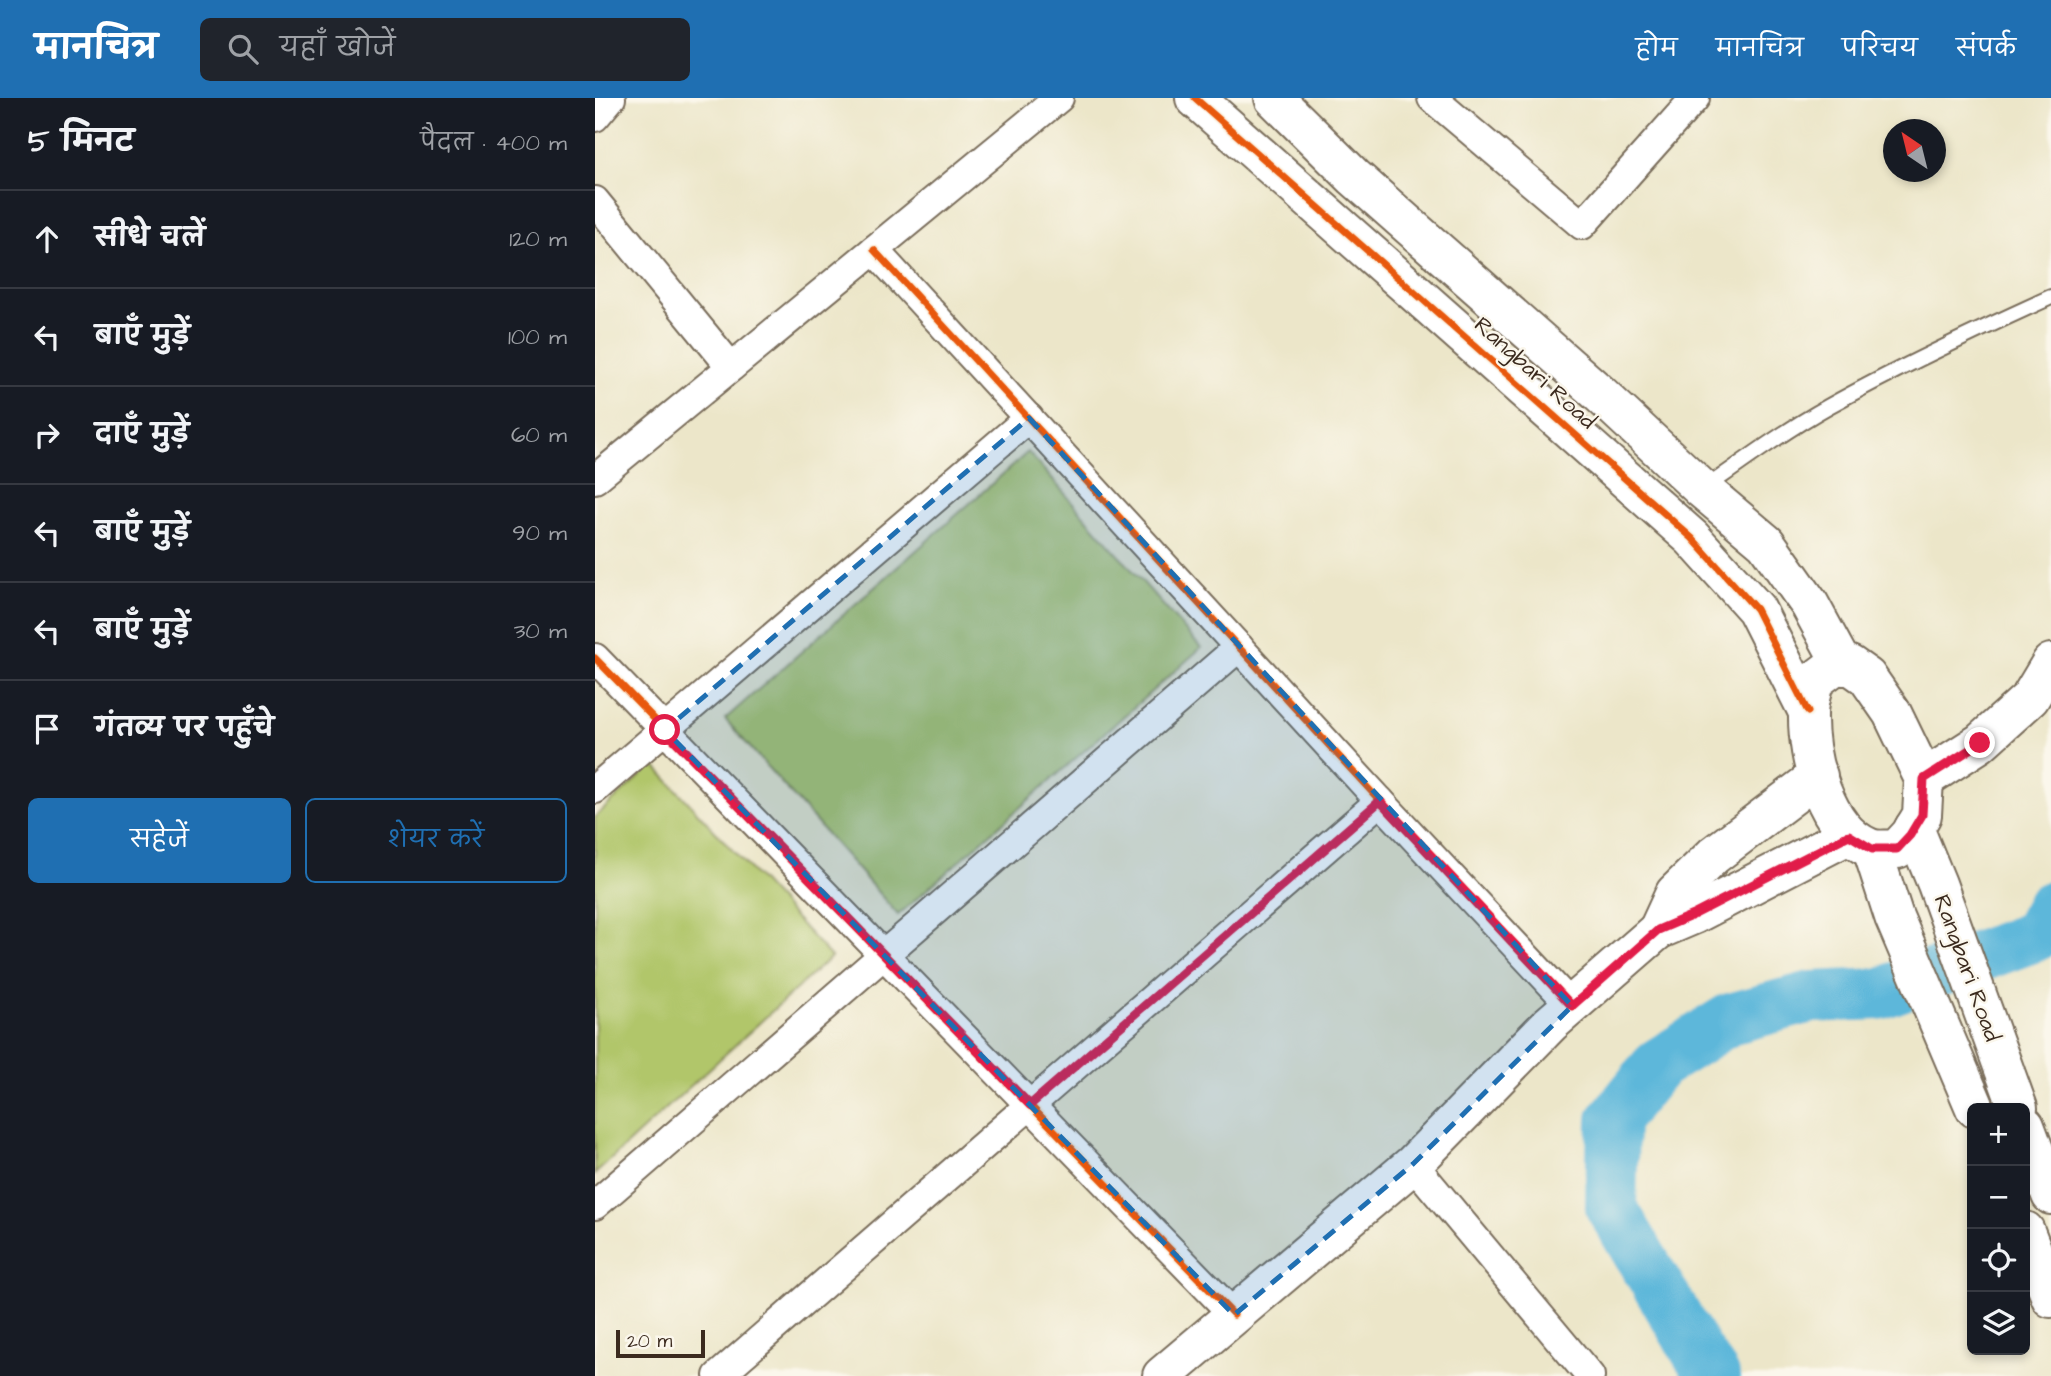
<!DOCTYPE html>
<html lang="hi">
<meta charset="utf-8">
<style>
:root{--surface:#171b24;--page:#20242c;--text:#f1f3f6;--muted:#9ea1a6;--line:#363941;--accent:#1f6fb2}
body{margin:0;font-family:"Architects Daughter","Playpen Sans Deva",sans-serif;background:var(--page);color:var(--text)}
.controls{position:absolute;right:21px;bottom:21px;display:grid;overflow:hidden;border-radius:10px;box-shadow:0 4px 10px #0003}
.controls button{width:63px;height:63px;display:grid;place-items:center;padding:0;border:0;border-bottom:2px solid var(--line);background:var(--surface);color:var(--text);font:35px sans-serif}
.compass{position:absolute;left:1288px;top:21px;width:63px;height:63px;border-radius:50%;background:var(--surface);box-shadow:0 4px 10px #0003;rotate:325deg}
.scale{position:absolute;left:21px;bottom:18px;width:89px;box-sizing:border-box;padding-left:7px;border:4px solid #3b2a1e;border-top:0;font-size:19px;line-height:24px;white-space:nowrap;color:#3b2a1e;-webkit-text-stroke:5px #fbf7ec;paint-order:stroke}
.stop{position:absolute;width:21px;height:21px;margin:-16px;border:5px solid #e11d48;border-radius:50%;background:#fff}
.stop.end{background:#e11d48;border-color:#fff;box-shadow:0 2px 7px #0008}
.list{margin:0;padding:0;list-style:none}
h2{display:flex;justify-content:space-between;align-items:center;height:91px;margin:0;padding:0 28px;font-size:30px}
h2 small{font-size:23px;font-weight:400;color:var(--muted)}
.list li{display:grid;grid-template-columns:46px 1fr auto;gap:21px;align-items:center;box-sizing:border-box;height:98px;padding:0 28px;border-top:2px solid var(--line)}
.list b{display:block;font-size:26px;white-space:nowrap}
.list em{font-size:23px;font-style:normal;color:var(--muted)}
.actions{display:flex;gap:14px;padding:21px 28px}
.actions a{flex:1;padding:16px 0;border:2px solid var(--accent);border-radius:10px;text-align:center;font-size:24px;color:var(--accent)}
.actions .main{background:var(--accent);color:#fff}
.icon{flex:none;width:38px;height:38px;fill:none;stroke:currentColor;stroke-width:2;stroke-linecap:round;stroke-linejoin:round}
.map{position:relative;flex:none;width:1456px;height:1278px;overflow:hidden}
header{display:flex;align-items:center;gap:42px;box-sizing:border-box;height:98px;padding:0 35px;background:var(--accent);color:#fff}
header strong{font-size:33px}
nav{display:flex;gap:38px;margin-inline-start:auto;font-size:24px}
.search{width:490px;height:63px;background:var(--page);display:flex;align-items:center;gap:18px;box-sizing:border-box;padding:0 24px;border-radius:10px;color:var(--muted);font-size:26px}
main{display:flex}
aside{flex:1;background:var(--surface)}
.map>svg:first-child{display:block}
.green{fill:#b1c66a;stroke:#767844;stroke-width:2}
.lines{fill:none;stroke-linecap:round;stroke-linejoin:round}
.river{stroke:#5db7da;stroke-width:52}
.lane-casing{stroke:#796c5a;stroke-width:18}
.street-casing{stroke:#796c5a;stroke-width:32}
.secondary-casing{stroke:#796c5a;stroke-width:42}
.lane{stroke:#fff;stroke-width:14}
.street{stroke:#fff;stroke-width:28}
.secondary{stroke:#fff;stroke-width:38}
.cycleway-casing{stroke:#fbf7ec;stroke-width:11}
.cycleway{stroke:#e8590c;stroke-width:7}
.route{stroke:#e11d48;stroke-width:9}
.marked{fill:#1f6fb2;fill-opacity:0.2;stroke:#1f6fb2;stroke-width:5;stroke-dasharray:14 9;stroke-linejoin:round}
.labels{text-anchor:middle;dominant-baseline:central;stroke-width:5;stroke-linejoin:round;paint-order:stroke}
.street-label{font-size:23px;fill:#3b2a1e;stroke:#fbf7ec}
</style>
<header>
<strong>मानचित्र</strong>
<div class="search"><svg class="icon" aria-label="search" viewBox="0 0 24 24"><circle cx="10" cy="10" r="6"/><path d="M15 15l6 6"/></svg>यहाँ खोजें</div>
<nav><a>होम</a><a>मानचित्र</a><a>परिचय</a><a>संपर्क</a></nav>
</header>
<main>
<aside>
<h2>5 मिनट<small>पैदल · 400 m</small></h2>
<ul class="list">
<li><svg class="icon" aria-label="ahead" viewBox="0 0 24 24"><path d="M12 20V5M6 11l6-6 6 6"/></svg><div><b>सीधे चलें</b></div><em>120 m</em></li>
<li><svg class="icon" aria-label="left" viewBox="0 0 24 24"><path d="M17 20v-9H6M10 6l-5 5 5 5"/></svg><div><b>बाएँ मुड़ें</b></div><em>100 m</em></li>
<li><svg class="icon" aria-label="right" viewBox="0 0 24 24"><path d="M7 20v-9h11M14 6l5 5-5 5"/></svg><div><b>दाएँ मुड़ें</b></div><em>60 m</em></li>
<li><svg class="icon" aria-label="left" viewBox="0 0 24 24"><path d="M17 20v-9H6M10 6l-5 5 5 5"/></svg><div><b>बाएँ मुड़ें</b></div><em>90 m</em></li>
<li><svg class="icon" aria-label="left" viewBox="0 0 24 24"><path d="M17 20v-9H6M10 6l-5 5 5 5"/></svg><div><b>बाएँ मुड़ें</b></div><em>30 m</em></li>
<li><svg class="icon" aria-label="arrive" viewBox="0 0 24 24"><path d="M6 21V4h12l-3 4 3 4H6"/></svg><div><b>गंतव्य पर पहुँचे</b></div></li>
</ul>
<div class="actions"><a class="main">सहेजें</a><a>शेयर करें</a></div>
</aside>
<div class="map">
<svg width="1456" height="1278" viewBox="0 0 1456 1278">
<rect width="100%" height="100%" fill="#fbf7ec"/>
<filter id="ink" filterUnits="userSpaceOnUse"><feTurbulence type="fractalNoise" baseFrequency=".0143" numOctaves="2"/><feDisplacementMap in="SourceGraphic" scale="14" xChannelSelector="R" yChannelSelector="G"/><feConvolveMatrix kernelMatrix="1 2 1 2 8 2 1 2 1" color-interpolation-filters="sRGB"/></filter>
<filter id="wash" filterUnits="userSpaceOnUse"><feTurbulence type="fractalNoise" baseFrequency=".00686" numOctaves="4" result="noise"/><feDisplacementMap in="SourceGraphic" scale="28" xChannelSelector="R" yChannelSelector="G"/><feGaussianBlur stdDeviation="1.57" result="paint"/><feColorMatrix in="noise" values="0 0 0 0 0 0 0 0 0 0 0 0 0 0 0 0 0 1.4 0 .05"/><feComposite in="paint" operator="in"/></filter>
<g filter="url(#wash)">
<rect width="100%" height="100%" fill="#ece6c9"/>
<g class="green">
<polygon points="433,354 606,550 303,817 130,621"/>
<polygon points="58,666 236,859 0,1076 0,719"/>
</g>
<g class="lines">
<polyline class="river" points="1119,1278 1102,1254 1016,1109 1018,1022 1063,966 1135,921 1216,899 1284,896 1440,838 1456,809"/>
</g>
</g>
<g filter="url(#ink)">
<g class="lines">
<defs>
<path id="lane" d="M1109,391C1150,362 1191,332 1234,308C1306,268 1381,233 1456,199"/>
<g id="street">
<polyline points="837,0 987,127 1100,0"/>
<polyline points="0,19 16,0"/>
<polyline points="0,103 136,269"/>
<polyline points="279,152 785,703 977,908"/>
<polyline points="0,381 464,0"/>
<polyline points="0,560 639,1217"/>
<polyline points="0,691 434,320"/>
<polyline points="818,1066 995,1278"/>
<polyline points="0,1107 644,549"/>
<polyline points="123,1278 785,703"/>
</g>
<g id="secondary">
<polyline points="600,0 1097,440 1161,511 1213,614"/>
<polyline points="679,0 759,79 1005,296 1108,392 1171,445 1215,507 1248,568"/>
<path d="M1255,567L1272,579L1297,615L1329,681L1327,717L1315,737L1302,751C1294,751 1283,753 1275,750C1230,732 1212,660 1213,615C1213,605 1217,594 1219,583L1239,568Z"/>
<polyline points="1329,681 1385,645 1435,600 1456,565"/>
<polyline points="1319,730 1342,786 1423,1010"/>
<polyline points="1277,751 1299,819 1380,1010"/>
<polyline points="1063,832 1080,795 1119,757 1223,678"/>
<polyline points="1430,1028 1456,1097"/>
<polyline points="1430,1133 1456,1200"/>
<polyline points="567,1278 818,1066 955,926 1063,832 1098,817 1253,737"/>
</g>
</defs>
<use href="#lane" class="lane-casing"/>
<use href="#street" class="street-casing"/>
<use href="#secondary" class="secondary-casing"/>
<use href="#lane" class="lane"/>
<use href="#street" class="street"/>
<use href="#secondary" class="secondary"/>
<defs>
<g id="cycleway">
<polyline points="600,0 1097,440 1161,511 1213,614"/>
<polyline points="279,152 785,703 977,908"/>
<polyline points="0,560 639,1217"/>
</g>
</defs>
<use href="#cycleway" class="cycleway-casing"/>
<use href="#cycleway" class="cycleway"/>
</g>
</g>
<g class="lines" filter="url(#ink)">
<polyline class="route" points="70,632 435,1007 785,703 977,908 1063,832 1098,817 1254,737 1277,751 1302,751 1315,737 1327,717 1329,681 1385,645"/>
</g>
<path class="marked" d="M434,320L977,908L818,1066L639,1217L70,632Z"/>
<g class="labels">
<g class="street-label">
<text transform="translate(940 275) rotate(42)">Rangbari Road</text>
<text transform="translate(1372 870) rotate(70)">Rangbari Road</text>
</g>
</g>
</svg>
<div class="controls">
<button>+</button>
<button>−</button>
<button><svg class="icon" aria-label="locate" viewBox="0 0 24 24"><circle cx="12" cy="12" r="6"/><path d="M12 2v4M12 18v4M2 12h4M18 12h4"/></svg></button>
<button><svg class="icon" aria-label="layers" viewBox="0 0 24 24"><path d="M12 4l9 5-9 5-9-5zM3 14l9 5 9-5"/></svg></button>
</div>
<svg class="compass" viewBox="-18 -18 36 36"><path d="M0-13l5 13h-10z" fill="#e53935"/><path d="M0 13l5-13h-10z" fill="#9ea1a6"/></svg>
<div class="scale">20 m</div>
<div class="stop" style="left:70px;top:632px"></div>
<div class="stop end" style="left:1385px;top:645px"></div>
</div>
</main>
